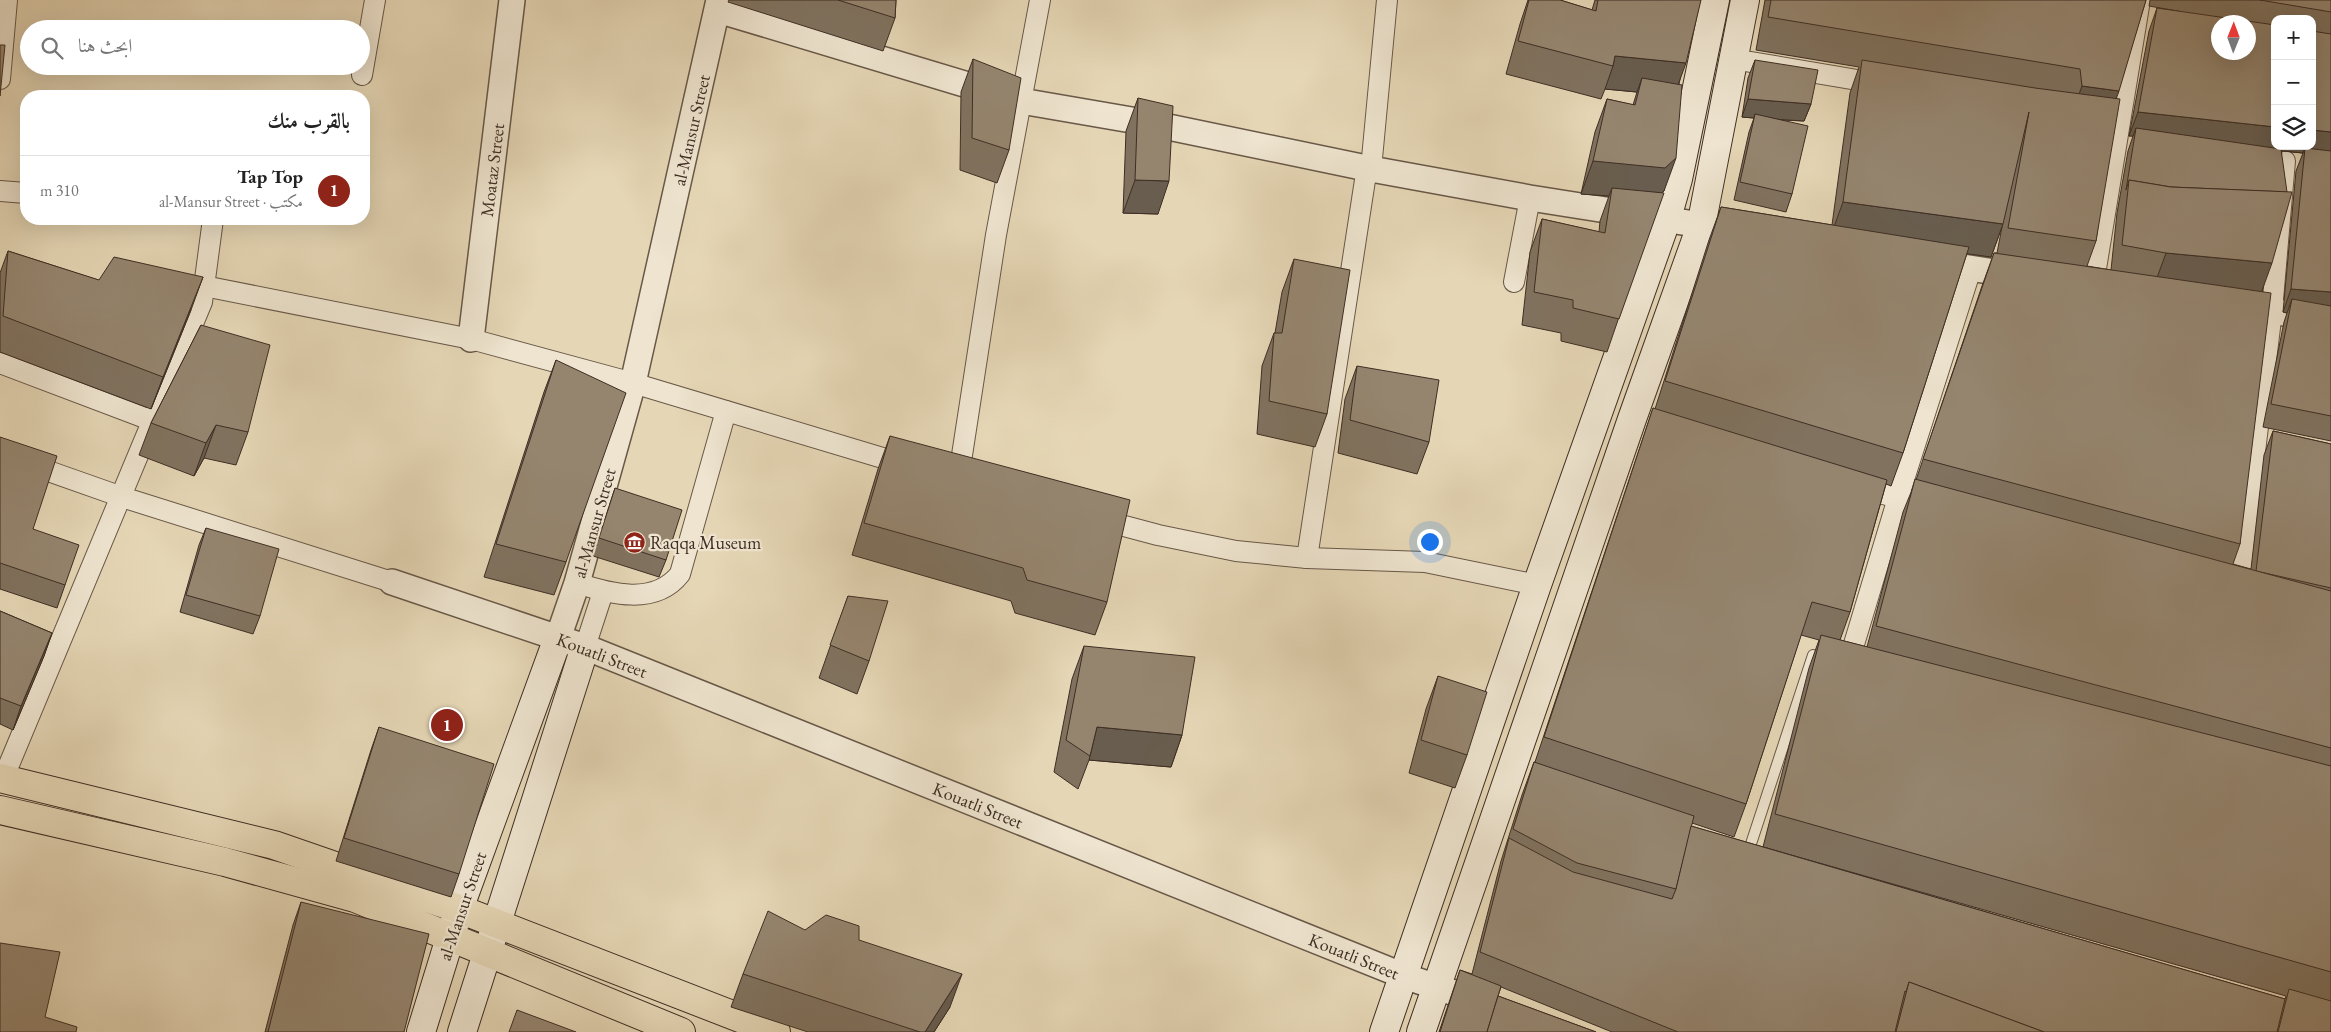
<!DOCTYPE html>
<html lang="ar">
<meta charset="utf-8">
<style>
:root{--surface:#fff;--page:#f6f6f6;--text:#222;--muted:#767676;--line:#e0e0e0;--accent:#8f2418}
body{margin:0;font-family:"EB Garamond",Amiri,serif;background:var(--page);color:var(--text);direction:rtl}
.controls{position:absolute;right:15px;top:15px;display:grid;overflow:hidden;border-radius:10px;box-shadow:0 5px 20px #0002}
.controls button{width:45px;height:45px;display:grid;place-items:center;padding:0;border:0;border-bottom:1px solid var(--line);background:var(--surface);color:var(--text);font:25px sans-serif}
.compass{position:absolute;left:2211px;top:15px;width:45px;height:45px;border-radius:50%;background:var(--surface);box-shadow:0 5px 20px #0002;rotate:1deg}
.you{position:absolute;left:1429px;top:541px;width:18px;height:18px;margin:-12px;border:4px solid #fff;border-radius:50%;background:#1a73e8;box-shadow:0 0 0 8px #1a73e833}
.badge{display:grid;place-items:center;width:32px;height:32px;border-radius:50%;background:var(--accent);color:#fff;font-size:16px;font-weight:700}
.pin{position:absolute;translate:-50% -50%;border:2px solid #fff;box-shadow:0 1px 5px #0006}
.list{margin:0;padding:0;list-style:none}
h2{display:flex;justify-content:space-between;align-items:center;height:65px;margin:0;padding:0 20px;font-size:21px}
h2 small{font-size:16px;font-weight:400;color:var(--muted)}
.list li{display:grid;grid-template-columns:32px 1fr auto;gap:15px;align-items:center;box-sizing:border-box;height:70px;padding:0 20px;border-top:1px solid var(--line)}
.list b{display:block;font-size:19px;white-space:nowrap}
.list p{margin:0;font-size:16px;white-space:nowrap;color:var(--muted)}
.list em{font-size:16px;font-style:normal;color:var(--muted)}
.icon{flex:none;width:28px;height:28px;fill:none;stroke:currentColor;stroke-width:2;stroke-linecap:round;stroke-linejoin:round}
.map{position:relative;flex:none;width:2331px;height:1032px;overflow:hidden;direction:ltr}
.search{position:absolute;background:var(--surface);box-shadow:0 5px 20px #0002;left:20px;top:20px;width:350px;height:55px;display:flex;align-items:center;gap:12px;box-sizing:border-box;padding:0 18px;border-radius:28px;color:var(--muted);font-size:19px}
.panel{position:absolute;background:var(--surface);box-shadow:0 5px 20px #0002;left:20px;top:90px;width:350px;height:135px;border-radius:20px;direction:rtl}
.map>svg:first-child{display:block}
.lines{fill:none;stroke-linecap:round;stroke-linejoin:round}
.service-casing{stroke:#685848;stroke-width:12}
.minor-casing{stroke:#685848;stroke-width:22}
.tertiary-casing{stroke:#685848;stroke-width:28}
.secondary-casing{stroke:#3e2e24;stroke-width:30}
.primary-casing{stroke:#3e2e24;stroke-width:30}
.service{stroke:#eee4cf;stroke-width:10}
.minor{stroke:#eee4cf;stroke-width:20}
.tertiary{stroke:#eee4cf;stroke-width:25}
.secondary{stroke:#eee4cf;stroke-width:28}
.primary{stroke:#e5d6b5;stroke-width:28}
.wall{fill:#80725f;stroke:#3e2e24;fill-rule:evenodd}
.shaded-wall{fill:#685d4e;stroke:#3e2e24}
.building{fill:#95856f;stroke:#3e2e24;fill-rule:evenodd}
.labels{text-anchor:middle;dominant-baseline:central;stroke-width:4.5;stroke-linejoin:round;paint-order:stroke}
.street-label{font-size:18px;fill:#3e2e24;stroke:#eee4cf}
.poi-label{font-size:18px;fill:#3e2e24;stroke:#eee4cf;text-anchor:start}
</style>
<div class="map">
<svg width="2331" height="1032" viewBox="0 0 2331 1032">
<rect width="100%" height="100%" fill="#e5d6b5"/>
<filter id="stains"><feTurbulence type="fractalNoise" baseFrequency=".004" numOctaves="4"/><feColorMatrix values="0 0 0 0 .2 0 0 0 0 .09 0 0 0 0 .02 0 0 0 .5 -.17"/></filter>
<radialGradient id="worn" r=".72"><stop offset=".6" stop-color="#630" stop-opacity="0"/><stop offset="1" stop-color="#630" stop-opacity=".3"/></radialGradient>
<g class="lines">
<defs>
<polyline id="service" points="1747,856 1813,655"/>
<g id="minor">
<polyline points="1733,59 1881,84"/>
<polyline points="362,75 375,0"/>
<polyline points="0,79 7,0"/>
<polyline points="0,191 26,193"/>
<polyline points="1514,282 1530,198"/>
<polyline points="204,286 471,339 633,383 906,465"/>
<polyline points="2093,287 2140,0"/>
<polyline points="0,363 153,421"/>
<polyline points="0,454 122,497 392,582"/>
<polyline points="958,481 996,235 1040,0"/>
<polyline points="1858,487 1934,508"/>
<polyline points="1098,519 1158,535 1236,551 1307,558 1425,562 1537,585"/>
<polyline points="1307,558 1365,180 1371,169 1387,0"/>
<path d="M577,583C610,594 655,606 680,574L726,411"/>
<polyline points="2238,592 2272,311 2285,161"/>
<polyline points="585,647 603,592"/>
<polyline points="1848,664 1898,498 1971,269"/>
<polyline points="3,779 202,302 213,219"/>
</g>
<g id="tertiary">
<polyline points="718,10 1021,101 1149,123 1371,169 1530,198 1720,228"/>
<polyline points="1930,262 2021,276"/>
<polyline points="2237,306 2331,320"/>
<polyline points="471,339 512,0"/>
<polyline points="392,582 585,647 1404,976 1484,1003"/>
<polyline points="558,638 577,583 633,383 719,0"/>
</g>
<g id="secondary">
<polyline points="421,1032 459,909 558,638"/>
<polyline points="462,1032 585,647"/>
<polyline points="1384,1032 1537,585 1667,218 1678,179 1715,0"/>
<polyline points="1421,1032 1632,419 1701,226 1745,0"/>
</g>
<g id="primary">
<polyline points="0,778 274,845 459,909 776,1032"/>
<polyline points="0,810 225,862 355,898 681,1032"/>
</g>
</defs>
<use href="#service" class="service-casing"/>
<use href="#minor" class="minor-casing"/>
<use href="#tertiary" class="tertiary-casing"/>
<use href="#secondary" class="secondary-casing"/>
<use href="#primary" class="primary-casing"/>
<use href="#service" class="service"/>
<use href="#minor" class="minor"/>
<use href="#tertiary" class="tertiary"/>
<use href="#secondary" class="secondary"/>
<use href="#primary" class="primary"/>
</g>
<g class="wall">
<polygon points="729,0 896,0 895,18 883,51 728,2"/>
<polygon points="1528,0 1560,0 1592,10 1595,0 1697,0 1679,84 1664,191 1662,192 1607,352 1561,341 1561,333 1522,325 1530,252 1542,219 1599,232 1600,221 1609,196 1581,194 1595,132 1607,99 1633,105 1637,92 1605,89 1601,99 1506,74 1520,24"/>
<path d="M1765,0H2146L2116,98L2096,241L2087,266L2111,270L2117,213L2128,151L2133,136H2129L2149,31L2157,8L2183,12L2149,6L2150,0H2331V441L2263,427L2284,322L2287,313L2283,312L2296,171L2303,153L2282,151L2262,292L2240,544L2233,564L2251,569L2264,455L2273,431L2331,444V1032H1612L1501,987L1498,996L1596,1032H1439L1460,970L1472,974L1501,861L1522,795L1534,762H1535L1653,408L1655,409L1709,240L1721,207L1832,225L1850,93L1859,67L1756,50ZM2275,19H2312V146H2275ZM2002,227L1997,253H1994L1982,286L1916,480L1903,512L1867,647L1840,640L1850,612L1886,484L1891,486L1903,453L1967,253L1991,257ZM1801,635L1819,640L1809,668L1763,847L2286,996L2285,999L1691,826L1692,823L1734,837L1746,804Z"/>
<polygon points="973,59 1009,150 997,183 960,170 961,92"/>
<polygon points="1755,60 1811,104 1804,121 1782,120 1792,194 1786,212 1734,200 1749,132 1754,118 1742,117 1748,78"/>
<polygon points="1138,98 1158,214 1123,213 1126,131"/>
<polygon points="8,251 191,310 151,409 0,352 0,273"/>
<polygon points="1294,259 1327,414 1315,447 1257,434 1262,366 1274,333 1275,333 1282,292"/>
<polygon points="201,325 248,432 236,465 204,458 194,476 139,455 151,423"/>
<polygon points="556,360 566,562 554,595 484,577 544,392"/>
<polygon points="1357,366 1429,442 1417,474 1338,453 1345,399"/>
<polygon points="890,436 1107,602 1095,635 1015,613 1011,601 852,555 878,469"/>
<polygon points="0,437 33,529 65,585 57,608 0,589"/>
<polygon points="615,488 666,560 659,577 593,556"/>
<polygon points="206,528 260,616 253,634 180,612 199,545"/>
<polygon points="848,596 869,661 857,694 819,678"/>
<polygon points="0,611 52,633 44,656 13,730 0,724"/>
<polygon points="1084,646 1182,735 1171,767 1089,760 1078,789 1054,772 1072,679"/>
<polygon points="1438,676 1467,755 1455,788 1409,773 1426,709"/>
<polygon points="379,727 459,874 451,897 336,861 371,750"/>
<polygon points="301,902 404,1032 265,1032 293,925"/>
<polygon points="805,930 859,940 950,1007 934,1032 808,1032 731,1007 743,974"/>
</g>
<g class="shaded-wall">
<polygon points="1615,56 1686,63 1674,96 1642,78 1637,92 1605,89 1613,66"/>
<polygon points="2082,86 2119,91 2107,124 2070,119"/>
<polygon points="1748,99 1811,104 1804,121 1755,118 1755,114 1754,118 1742,117"/>
<polygon points="2138,112 2275,127 2275,146 2312,146 2312,130 2331,132 2331,156 2305,148 2303,153 2135,136 2136,128 2133,136 2129,136"/>
<polygon points="1676,158 1664,191 1653,200 1612,188 1609,196 1581,194 1593,161"/>
<polygon points="1135,180 1169,181 1158,214 1123,213"/>
<polygon points="1843,202 2003,224 1991,257 1831,235"/>
<polygon points="2166,253 2272,263 2260,296 2154,286"/>
<polygon points="203,277 191,310 151,409 163,377"/>
<polygon points="2291,289 2331,292 2331,316 2292,299 2287,313 2283,312"/>
<polygon points="216,425 204,458 194,476 206,443"/>
<polygon points="52,633 44,656 13,730 21,706"/>
<polygon points="1097,727 1182,735 1171,767 1089,760"/>
<polygon points="962,974 950,1007 934,1032 925,1032"/>
</g>
<g class="building">
<polygon points="838,0 896,0 895,18"/>
<polygon points="1529,0 1560,0 1596,11 1598,0 1701,0 1686,63 1615,56 1613,66 1518,41"/>
<polygon points="1771,0 2146,0 2119,91 2082,86 2080,69 1768,17"/>
<polygon points="2260,0 2331,0 2331,12"/>
<path d="M2157,8L2275,25V127L2138,112ZM2218,22H2248V52H2218Z"/>
<polygon points="2312,31 2331,34 2331,132 2312,130"/>
<polygon points="0,45 5,45 0,96"/>
<polygon points="973,59 1021,78 1009,150 972,138"/>
<polygon points="1755,60 1818,70 1811,104 1748,99"/>
<polygon points="1862,60 2035,88 2120,99 2096,241 2008,228 2029,112 2003,224 1843,202"/>
<polygon points="1642,78 1682,85 1676,158 1665,168 1593,161 1607,99 1635,105"/>
<polygon points="1138,98 1173,106 1169,181 1135,180"/>
<polygon points="1755,114 1808,126 1792,194 1740,182"/>
<polygon points="2136,128 2281,149 2287,192 2171,187 2129,180 2126,190"/>
<polygon points="2305,148 2331,151 2331,292 2291,289"/>
<polygon points="2129,180 2171,187 2292,192 2272,263 2166,253 2122,245"/>
<polygon points="1612,188 1664,193 1619,319 1573,308 1573,300 1534,292 1542,219 1605,233"/>
<polygon points="1721,207 1969,247 1903,453 1665,381"/>
<polygon points="8,251 99,280 114,257 203,277 163,377 3,316"/>
<polygon points="1994,253 2271,293 2240,544 1923,459"/>
<polygon points="1294,259 1350,270 1327,414 1269,401 1274,333 1282,333"/>
<polygon points="2292,299 2331,306 2331,416 2271,404"/>
<polygon points="201,325 270,345 248,432 216,425 206,443 151,423"/>
<polygon points="556,360 626,393 566,562 496,544"/>
<polygon points="1357,366 1439,380 1429,442 1350,420"/>
<polygon points="1653,408 1887,480 1850,612 1812,602 1746,804 1544,737"/>
<polygon points="2273,431 2331,444 2331,588 2256,571"/>
<polygon points="890,436 1130,500 1107,602 1027,580 1023,568 864,523"/>
<polygon points="0,437 57,456 33,529 79,545 65,585 0,563"/>
<polygon points="1915,479 2331,591 2331,748 1876,626"/>
<polygon points="615,488 682,510 666,560 599,538"/>
<polygon points="206,528 279,549 260,616 186,595"/>
<polygon points="848,596 888,601 869,661 830,645"/>
<polygon points="0,611 52,633 21,706 0,698"/>
<polygon points="1821,635 2331,766 2331,972 1775,814"/>
<polygon points="1084,646 1195,657 1182,735 1097,727 1090,756 1066,740"/>
<polygon points="1438,676 1487,692 1467,755 1421,740"/>
<polygon points="379,727 494,764 459,874 344,838"/>
<polygon points="1534,762 1694,816 1676,889 1577,863 1513,829"/>
<polygon points="1691,826 2285,999 2277,1032 2044,1032 1909,982 1906,992 1905,991 1895,1032 1678,1032 1480,952 1509,838 1573,872 1672,899 1676,889"/>
<polygon points="301,902 429,934 404,1032 268,1032"/>
<polygon points="768,911 805,930 826,915 859,926 859,940 962,974 925,1032 920,1032 743,974"/>
<polygon points="0,943 60,952 45,1017 77,1027 76,1032 0,1032"/>
<polygon points="1460,970 1501,986 1487,1032 1440,1032"/>
<polygon points="1909,982 2044,1032 1896,1032"/>
<polygon points="2289,989 2331,1001 2331,1032 2278,1032"/>
<polygon points="1498,996 1596,1032 1487,1032"/>
<polygon points="517,1010 576,1032 509,1032"/>
</g>
<defs>
<symbol id="museum-disc" viewBox="-11 -11 22 22"><circle r="9.5" fill="#8f2418" stroke="#eee4cf"/><path d="M0-6L6-3V-2H-6V-3ZM-5-1h2V3h-2ZM-1-1h2V3h-2ZM3-1h2V3H3ZM-6 4H6V6H-6Z" fill="#fff"/></symbol>
</defs>
<g fill-rule="evenodd">
<use href="#museum-disc" x="622" y="530" width="25" height="25"/>
</g>
<g class="labels">
<g class="street-label">
<text transform="translate(691 130) rotate(-77)">al-Mansur Street</text>
<text transform="translate(492 170) rotate(-83)">Moataz Street</text>
<text transform="translate(594 523) rotate(-74)">al-Mansur Street</text>
<text transform="translate(602 655) rotate(21)">Kouatli Street</text>
<text transform="translate(978 805) rotate(22)">Kouatli Street</text>
<text transform="translate(462 906) rotate(-71)">al-Mansur Street</text>
<text transform="translate(1354 956) rotate(22)">Kouatli Street</text>
</g>
<g class="poi-label">
<text x="650" y="542">Raqqa Museum</text>
</g>
</g>
<rect width="100%" height="100%" filter="url(#stains)"/>
<rect width="100%" height="100%" fill="url(#worn)"/>
</svg>
<div class="controls">
<button>+</button>
<button>−</button>
<button><svg class="icon" aria-label="layers" viewBox="0 0 24 24"><path d="M12 4l9 5-9 5-9-5zM3 14l9 5 9-5"/></svg></button>
</div>
<svg class="compass" viewBox="-18 -18 36 36"><path d="M0-13l5 13h-10z" fill="#e53935"/><path d="M0 13l5-13h-10z" fill="#767676"/></svg>
<div class="you"></div>
<div class="pin badge" style="left:447px;top:725px">1</div>
<div class="search"><svg class="icon" aria-label="search" viewBox="0 0 24 24"><circle cx="10" cy="10" r="6"/><path d="M15 15l6 6"/></svg>ابحث هنا</div>
<section class="panel">
<h2>بالقرب منك<small></small></h2>
<ul class="list">
<li><span class="badge">1</span><div><b>Tap Top</b><p>مكتب · al-Mansur Street</p></div><em>310 m</em></li>
</ul>
</section>
</div>
